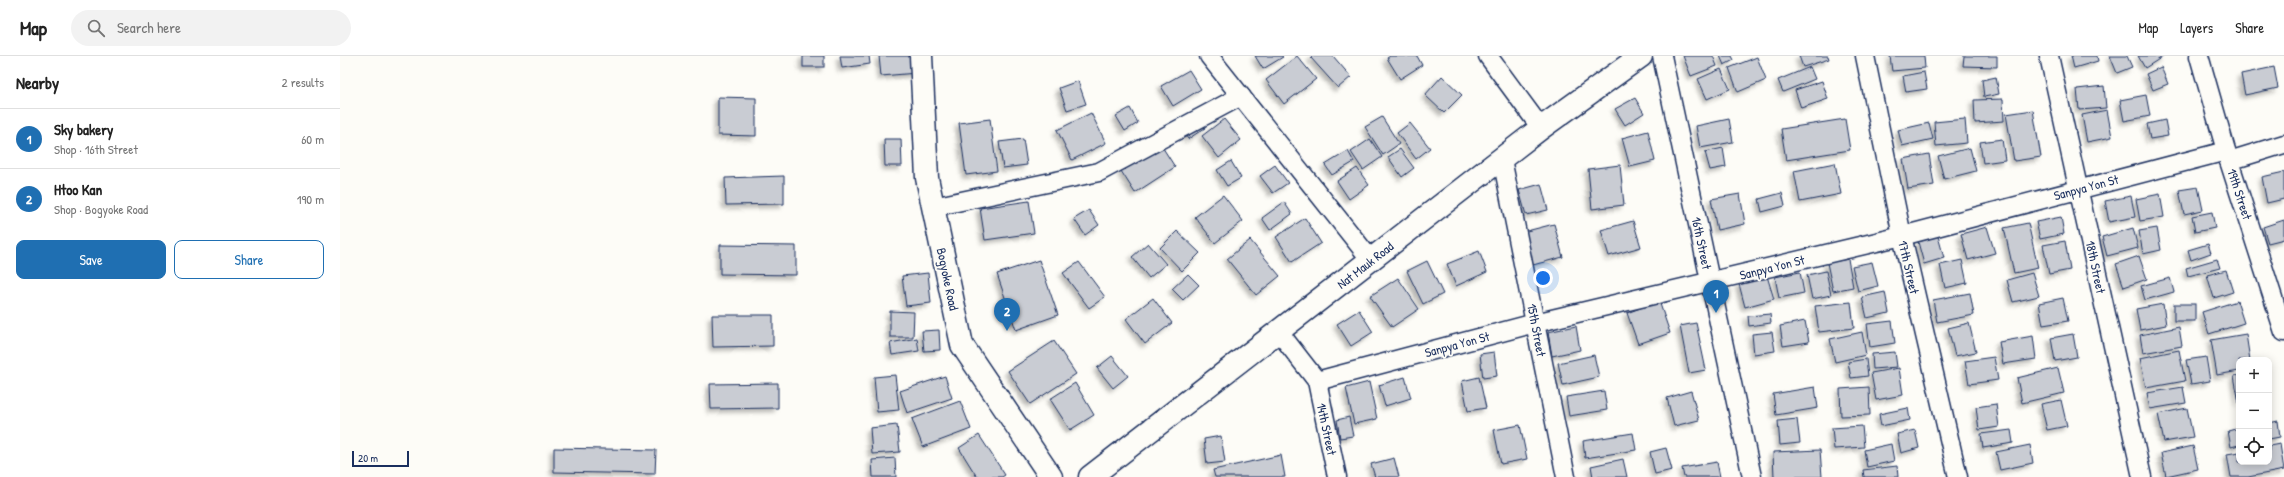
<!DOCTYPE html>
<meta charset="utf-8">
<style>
:root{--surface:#fff;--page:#f2f2f2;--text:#222;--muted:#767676;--line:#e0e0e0;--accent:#1f6fb2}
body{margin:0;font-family:"Patrick Hand",sans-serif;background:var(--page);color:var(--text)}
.controls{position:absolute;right:12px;bottom:12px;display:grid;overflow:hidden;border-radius:8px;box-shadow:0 2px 10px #0003}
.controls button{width:36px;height:36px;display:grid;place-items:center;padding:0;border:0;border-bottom:1px solid var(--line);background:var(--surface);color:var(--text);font:20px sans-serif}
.scale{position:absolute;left:12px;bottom:10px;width:57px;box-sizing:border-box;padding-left:4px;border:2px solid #1b2f5e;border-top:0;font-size:11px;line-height:14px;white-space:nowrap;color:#1b2f5e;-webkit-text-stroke:3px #fdfcf7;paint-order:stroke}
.you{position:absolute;left:1203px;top:222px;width:14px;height:14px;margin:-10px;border:3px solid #fff;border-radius:50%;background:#1a73e8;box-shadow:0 0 0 6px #1a73e833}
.badge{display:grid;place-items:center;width:26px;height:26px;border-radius:50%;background:var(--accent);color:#fff;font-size:13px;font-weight:700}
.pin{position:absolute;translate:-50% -33px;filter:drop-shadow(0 1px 2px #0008)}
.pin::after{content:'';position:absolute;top:21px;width:14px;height:12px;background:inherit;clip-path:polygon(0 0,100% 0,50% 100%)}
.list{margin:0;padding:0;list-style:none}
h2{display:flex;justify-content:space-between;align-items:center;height:52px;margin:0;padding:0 16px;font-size:17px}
h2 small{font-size:13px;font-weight:400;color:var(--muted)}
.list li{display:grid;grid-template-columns:26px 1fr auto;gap:12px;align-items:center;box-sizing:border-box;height:60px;padding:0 16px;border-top:1px solid var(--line)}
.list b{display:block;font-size:15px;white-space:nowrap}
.list p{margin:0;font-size:13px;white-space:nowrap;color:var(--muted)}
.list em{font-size:13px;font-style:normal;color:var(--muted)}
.actions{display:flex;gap:8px;padding:12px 16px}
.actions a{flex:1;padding:9px 0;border:1px solid var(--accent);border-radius:8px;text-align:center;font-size:14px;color:var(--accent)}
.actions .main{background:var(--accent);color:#fff}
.icon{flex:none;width:22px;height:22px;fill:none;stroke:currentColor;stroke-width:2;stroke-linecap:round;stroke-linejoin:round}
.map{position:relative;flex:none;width:1944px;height:421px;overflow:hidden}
header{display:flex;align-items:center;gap:24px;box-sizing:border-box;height:56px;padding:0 20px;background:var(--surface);border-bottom:1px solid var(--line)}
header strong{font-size:19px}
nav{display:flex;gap:22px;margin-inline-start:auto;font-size:14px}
.search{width:280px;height:36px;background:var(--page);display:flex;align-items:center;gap:10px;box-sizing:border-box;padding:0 14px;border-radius:22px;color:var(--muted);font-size:15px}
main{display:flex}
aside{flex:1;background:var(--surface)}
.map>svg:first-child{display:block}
.building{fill:#c9ccd3;stroke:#1b2f5e;filter:url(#shadow)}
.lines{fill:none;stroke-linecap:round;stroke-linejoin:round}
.street-casing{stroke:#1b2f5e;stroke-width:21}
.secondary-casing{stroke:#1b2f5e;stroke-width:25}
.highway-casing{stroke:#1b2f5e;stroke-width:25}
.street{stroke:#fdfcf7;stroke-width:18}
.secondary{stroke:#fdfcf7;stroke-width:22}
.highway{stroke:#fdfcf7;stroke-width:22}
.labels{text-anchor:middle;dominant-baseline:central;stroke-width:3.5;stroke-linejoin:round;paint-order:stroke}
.street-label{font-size:13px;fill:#1b2f5e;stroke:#fdfcf7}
</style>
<header>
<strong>Map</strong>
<div class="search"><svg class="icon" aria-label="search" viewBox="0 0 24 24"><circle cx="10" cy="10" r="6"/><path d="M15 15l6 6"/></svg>Search here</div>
<nav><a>Map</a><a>Layers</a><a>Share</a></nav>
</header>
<main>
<aside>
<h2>Nearby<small>2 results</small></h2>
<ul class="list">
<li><span class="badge">1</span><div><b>Sky bakery</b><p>Shop · 16th Street</p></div><em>60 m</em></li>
<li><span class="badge">2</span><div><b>Htoo Kan</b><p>Shop · Bogyoke Road</p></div><em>190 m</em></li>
</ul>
<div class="actions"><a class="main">Save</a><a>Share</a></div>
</aside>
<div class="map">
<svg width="1944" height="421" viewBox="0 0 1944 421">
<defs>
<filter id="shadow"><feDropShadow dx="-3.5" dy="3.5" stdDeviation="2" flood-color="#0004"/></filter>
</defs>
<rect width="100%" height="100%" fill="#fdfcf7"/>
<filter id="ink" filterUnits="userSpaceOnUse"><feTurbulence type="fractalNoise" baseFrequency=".025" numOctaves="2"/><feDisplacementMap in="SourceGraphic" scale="8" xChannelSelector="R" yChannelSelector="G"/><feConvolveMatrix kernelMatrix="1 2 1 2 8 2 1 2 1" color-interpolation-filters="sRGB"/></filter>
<g filter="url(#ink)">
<g class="building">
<rect x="463" y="0" width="21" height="11"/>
<polygon points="500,0 529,0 530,8 502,12"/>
<polygon points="539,0 575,0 577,17 541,20"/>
<polygon points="915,0 942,0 943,1 923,13"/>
<polygon points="957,0 976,23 944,48 926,24"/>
<polygon points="973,0 993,0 1011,21 998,32 971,2"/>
<polygon points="1050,0 1077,0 1082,9 1060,23 1047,2"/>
<polygon points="1343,0 1373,0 1377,10 1351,20"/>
<polygon points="1380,0 1392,0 1394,4 1384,9"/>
<polygon points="1459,0 1488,0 1489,3 1463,11"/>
<polygon points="1550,0 1584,0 1585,12 1552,15"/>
<polygon points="1624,0 1657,0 1657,11 1623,10"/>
<polygon points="1731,0 1757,0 1758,5 1734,12"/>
<polygon points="1770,0 1787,0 1792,11 1777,17"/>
<polygon points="1798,0 1824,0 1805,12"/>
<polygon points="1417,1 1426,24 1398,36 1389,12"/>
<polygon points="1470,11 1475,23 1443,36 1438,24"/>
<polygon points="1821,11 1828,28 1813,34 1806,18"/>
<polygon points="1934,11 1938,32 1905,39 1901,18"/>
<polygon points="1381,13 1390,33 1367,43 1358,23"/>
<polygon points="849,14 861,33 833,50 821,30"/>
<polygon points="1584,16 1587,33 1566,36 1563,20"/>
<polygon points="1102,20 1122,39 1104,57 1085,39"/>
<polygon points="1656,21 1659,38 1644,41 1642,24"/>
<polygon points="738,25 746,48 727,54 719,32"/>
<polygon points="1482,25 1488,43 1461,52 1455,34"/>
<polygon points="1764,30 1766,52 1739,54 1737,33"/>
<polygon points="1806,39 1810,60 1784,65 1780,44"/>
<polygon points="378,41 416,42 416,80 378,79"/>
<polygon points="1295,42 1304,57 1285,69 1275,53"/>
<polygon points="1663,43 1664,65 1635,67 1634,44"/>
<polygon points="790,52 798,67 785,75 776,60"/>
<polygon points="1693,54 1701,101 1674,105 1666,58"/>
<polygon points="1767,54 1772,81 1747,86 1742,59"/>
<polygon points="751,57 766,87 732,104 717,74"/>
<polygon points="856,60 865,72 848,83 839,71"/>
<polygon points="1042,61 1059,88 1043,99 1025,71"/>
<polygon points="650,63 657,115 626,119 619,67"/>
<polygon points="884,63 901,84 879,102 862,80"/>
<polygon points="1389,63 1393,86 1360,92 1356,70"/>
<polygon points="1505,63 1510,94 1446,104 1441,73"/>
<polygon points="1625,63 1627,87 1596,90 1594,66"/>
<polygon points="1825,64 1828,80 1810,83 1807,68"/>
<polygon points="1070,67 1090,92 1076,103 1057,77"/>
<polygon points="1589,67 1593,83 1562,90 1558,74"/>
<polygon points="1308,75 1315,105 1290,111 1282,82"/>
<polygon points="544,83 561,83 562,110 545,110"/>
<polygon points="683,83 687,109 663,112 659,86"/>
<polygon points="1030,83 1042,101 1023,114 1011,96"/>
<polygon points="1662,83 1665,104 1643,107 1640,86"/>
<polygon points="821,89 835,111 795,137 781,115"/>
<polygon points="1383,92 1386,111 1370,114 1365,96"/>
<polygon points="1630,92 1636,115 1604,123 1598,100"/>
<polygon points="1060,93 1074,112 1062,121 1048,101"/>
<polygon points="1008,95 1014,106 992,119 985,109"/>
<polygon points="1589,98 1594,129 1568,133 1563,103"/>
<polygon points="891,105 901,122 887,130 877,114"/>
<polygon points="1495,107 1501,138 1460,146 1454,115"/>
<polygon points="935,109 948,127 933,137 920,120"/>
<polygon points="1280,109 1284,149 1252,153 1248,113"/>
<polygon points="1017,112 1029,129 1009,143 997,125"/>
<polygon points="1944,116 1944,143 1927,147 1922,121"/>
<polygon points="444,120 444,148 386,149 385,122"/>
<polygon points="1201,128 1208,154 1186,159 1179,134"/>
<polygon points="1858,131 1863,154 1844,158 1839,134"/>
<polygon points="1442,137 1445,150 1422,156 1419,143"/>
<polygon points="1400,138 1405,168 1377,174 1371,143"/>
<polygon points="1820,138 1824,161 1800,165 1796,143"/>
<polygon points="883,139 903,165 875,187 855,161"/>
<polygon points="1791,140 1795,161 1769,166 1765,145"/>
<polygon points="689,145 694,177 645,184 640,152"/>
<polygon points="944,146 952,158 930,174 922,162"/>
<polygon points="749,154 759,169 745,179 734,163"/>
<polygon points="1872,156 1875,172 1855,176 1852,160"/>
<polygon points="1721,161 1724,178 1700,183 1696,166"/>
<polygon points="965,162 981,187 952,206 936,181"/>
<polygon points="1944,164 1944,183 1928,187 1923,171"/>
<polygon points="1293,165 1301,191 1269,200 1261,174"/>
<polygon points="1688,167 1698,212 1674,217 1664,172"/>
<polygon points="1214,168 1223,201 1193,209 1183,176"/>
<polygon points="1647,171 1655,197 1628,204 1621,178"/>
<polygon points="1793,172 1798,192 1767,200 1762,181"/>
<polygon points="1817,172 1821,194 1803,198 1799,175"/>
<polygon points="837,175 860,197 842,215 820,192"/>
<polygon points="1598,180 1604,202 1584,208 1578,186"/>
<polygon points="910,184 940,220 916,239 887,203"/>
<polygon points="1725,185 1730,214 1709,218 1703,189"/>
<polygon points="808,187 826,208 809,222 792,201"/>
<polygon points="1868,188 1871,197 1851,204 1848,194"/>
<polygon points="380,189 456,190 456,219 380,218"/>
<polygon points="1139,195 1147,216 1116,230 1107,208"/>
<polygon points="1799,200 1807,223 1784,231 1776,208"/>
<polygon points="1508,203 1513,231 1493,235 1487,207"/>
<polygon points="1877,203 1880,212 1848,220 1846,212"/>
<polygon points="699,204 718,259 676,274 657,218"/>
<polygon points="1622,204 1627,227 1605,232 1600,209"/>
<polygon points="1087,205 1103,238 1083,248 1067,215"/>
<polygon points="739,206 765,241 749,252 723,217"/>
<polygon points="1532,206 1538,230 1518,235 1512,210"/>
<polygon points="1886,214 1893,236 1874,242 1867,219"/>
<polygon points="1486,215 1491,239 1472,243 1467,219"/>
<polygon points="1460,216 1464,237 1439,242 1435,221"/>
<polygon points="588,217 591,247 566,250 562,220"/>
<polygon points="1692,217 1699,240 1673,246 1667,224"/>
<polygon points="848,218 859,229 843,244 832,233"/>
<polygon points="1427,220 1434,243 1405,251 1399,228"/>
<polygon points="1058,222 1079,253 1052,271 1030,240"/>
<polygon points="1830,222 1834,236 1805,244 1801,230"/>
<polygon points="1545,236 1549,257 1527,262 1522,241"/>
<polygon points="1630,237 1634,259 1597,266 1593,244"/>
<polygon points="813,242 832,267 805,288 786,263"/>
<polygon points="1723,242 1728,265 1703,269 1699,247"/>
<polygon points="1319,245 1330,277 1298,288 1287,257"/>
<polygon points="1897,245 1904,267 1869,278 1862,256"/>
<polygon points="1511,246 1514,272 1479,276 1475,250"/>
<polygon points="1823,248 1826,269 1800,274 1796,253"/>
<rect x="1834" y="248" width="21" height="17"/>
<polygon points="1019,254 1033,276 1011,290 997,268"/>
<polygon points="550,255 574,256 573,281 550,281"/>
<polygon points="1430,258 1431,267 1409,270 1408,260"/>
<polygon points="372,259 433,259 433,290 373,291"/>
<polygon points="1465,265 1469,286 1443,290 1440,270"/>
<polygon points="1552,265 1555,287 1530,291 1527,268"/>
<polygon points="1356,267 1366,314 1349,317 1340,270"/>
<polygon points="1629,267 1636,296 1615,300 1608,272"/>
<polygon points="1236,270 1240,294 1212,300 1208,276"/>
<polygon points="1839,271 1842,290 1803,297 1800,279"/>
<polygon points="599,274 600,294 584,295 582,275"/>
<polygon points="1432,276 1435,295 1414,298 1412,278"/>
<polygon points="1522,276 1526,299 1495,306 1490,283"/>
<polygon points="1733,278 1737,301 1715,305 1711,282"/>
<polygon points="1906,278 1910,304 1899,304 1899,315 1877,319 1871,284"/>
<polygon points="1693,280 1696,303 1663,308 1659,286"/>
<polygon points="577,282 579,295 552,299 550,287"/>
<polygon points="714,285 736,318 690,348 668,315"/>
<polygon points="1839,294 1845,325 1806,332 1800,302"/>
<polygon points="1154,296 1157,320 1143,322 1140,298"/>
<polygon points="1555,296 1557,311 1533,313 1532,298"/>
<polygon points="1254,299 1259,321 1223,329 1218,307"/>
<polygon points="772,300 788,320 773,332 757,312"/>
<polygon points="1654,301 1658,324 1629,328 1625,305"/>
<polygon points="1866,301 1870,325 1851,328 1846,304"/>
<polygon points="1526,303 1528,320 1511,322 1508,306"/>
<polygon points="1559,312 1563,339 1536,344 1531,317"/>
<polygon points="1718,312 1724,337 1682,347 1677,322"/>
<polygon points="555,319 559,354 537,356 534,321"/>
<polygon points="1899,319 1899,347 1894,320"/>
<polygon points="605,320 612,342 567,357 560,335"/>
<polygon points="1065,321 1071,342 1045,350 1039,329"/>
<polygon points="1139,321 1146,352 1128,355 1122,325"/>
<polygon points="1029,326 1037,363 1014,368 1006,332"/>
<polygon points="438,327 438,352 371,353 370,328"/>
<polygon points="735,327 754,359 730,374 710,343"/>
<polygon points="1475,331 1478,352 1436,359 1433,338"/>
<polygon points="1529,331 1530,359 1501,360 1500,333"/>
<polygon points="1843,331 1846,347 1810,353 1807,337"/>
<polygon points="1264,335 1267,354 1229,360 1226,341"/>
<polygon points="1351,335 1359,364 1334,370 1327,342"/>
<polygon points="1721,344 1727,370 1707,374 1701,348"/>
<polygon points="620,345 631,373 583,391 572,363"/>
<polygon points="1656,348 1659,371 1639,374 1636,351"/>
<polygon points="1568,352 1570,364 1541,370 1539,358"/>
<polygon points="1847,352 1853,381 1824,386 1818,358"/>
<polygon points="1009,361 1013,380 1000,382 997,364"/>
<polygon points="1457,363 1460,387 1440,389 1438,365"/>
<polygon points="1938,365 1940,381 1929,383 1929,367"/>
<polygon points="557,369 560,396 532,398 530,372"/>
<polygon points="1180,369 1187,403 1161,408 1154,374"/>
<polygon points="1522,370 1524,391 1494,393 1492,372"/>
<polygon points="1899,372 1899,389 1891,391 1888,375"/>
<polygon points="1575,374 1579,392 1561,397 1557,378"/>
<polygon points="1671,374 1673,387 1643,392 1641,378"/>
<polygon points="1293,377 1296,394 1245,402 1243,385"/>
<polygon points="639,379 665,419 662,421 637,421 619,392"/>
<polygon points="881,380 885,406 867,408 864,383"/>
<polygon points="1551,388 1554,405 1527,411 1524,394"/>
<polygon points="1940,388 1944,414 1908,421 1891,421 1887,398 1899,396 1899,406 1929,406 1929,390"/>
<polygon points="1690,389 1693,407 1660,414 1656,396"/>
<polygon points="1853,390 1858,413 1826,420 1821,397"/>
<polygon points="214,392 316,394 315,418 214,416"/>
<polygon points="1326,392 1332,414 1315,418 1310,396"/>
<polygon points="1480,394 1482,421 1434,421 1433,396"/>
<polygon points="941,399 945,421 875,421 873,414"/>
<polygon points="555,402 556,421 533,421 532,404"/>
<polygon points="1054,402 1059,421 1035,421 1031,408"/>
<polygon points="1283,403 1287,421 1253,421 1251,410"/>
<polygon points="1377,406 1380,421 1344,421 1342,412"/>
<polygon points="1557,410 1558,421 1524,421 1523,414"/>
</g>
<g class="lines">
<defs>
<g id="street">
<polyline points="869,0 1031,204"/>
<polyline points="1148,0 1201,72"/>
<polyline points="1322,0 1412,421"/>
<polyline points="1525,0 1562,180 1618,421"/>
<polyline points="1709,0 1802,421"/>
<polyline points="1859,0 1889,105 1944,276"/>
<polyline points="1162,103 1226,421"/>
<polyline points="1889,105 1944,88"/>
<polyline points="593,151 759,116 901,40"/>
<polyline points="939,276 977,325 997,421"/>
<polyline points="977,325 1195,267 1562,180 1886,95"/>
</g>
<polyline id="secondary" points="581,0 587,122 622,289 711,421"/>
<polyline id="highway" points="750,421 1201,72 1301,0"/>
</defs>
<use href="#street" class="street-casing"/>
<use href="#secondary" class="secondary-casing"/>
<use href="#highway" class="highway-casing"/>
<use href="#street" class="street"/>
<use href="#secondary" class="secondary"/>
<use href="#highway" class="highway"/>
</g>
</g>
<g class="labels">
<g class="street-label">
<text transform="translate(1746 131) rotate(-15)">Sanpya Yon St</text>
<text transform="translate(1900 138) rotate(72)">19th Street</text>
<text transform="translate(1362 187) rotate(78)">16th Street</text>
<text transform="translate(1025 209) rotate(-38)">Nat Mauk Road</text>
<text transform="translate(1432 211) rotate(-14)">Sanpya Yon St</text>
<text transform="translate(1569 211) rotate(77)">17th Street</text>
<text transform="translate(1756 211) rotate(78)">18th Street</text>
<text transform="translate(608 223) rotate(78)">Bogyoke Road</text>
<text transform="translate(1197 274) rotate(79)">15th Street</text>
<text transform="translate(1117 288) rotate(-15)">Sanpya Yon St</text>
<text transform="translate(987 373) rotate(78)">14th Street</text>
</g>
</g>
</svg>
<div class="controls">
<button>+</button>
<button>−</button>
<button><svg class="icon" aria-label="locate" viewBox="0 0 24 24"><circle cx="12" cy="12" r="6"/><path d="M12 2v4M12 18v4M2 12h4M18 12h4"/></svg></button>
</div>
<div class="scale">20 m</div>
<div class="you"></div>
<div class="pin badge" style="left:1376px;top:257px">1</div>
<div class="pin badge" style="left:667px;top:275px">2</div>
</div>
</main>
